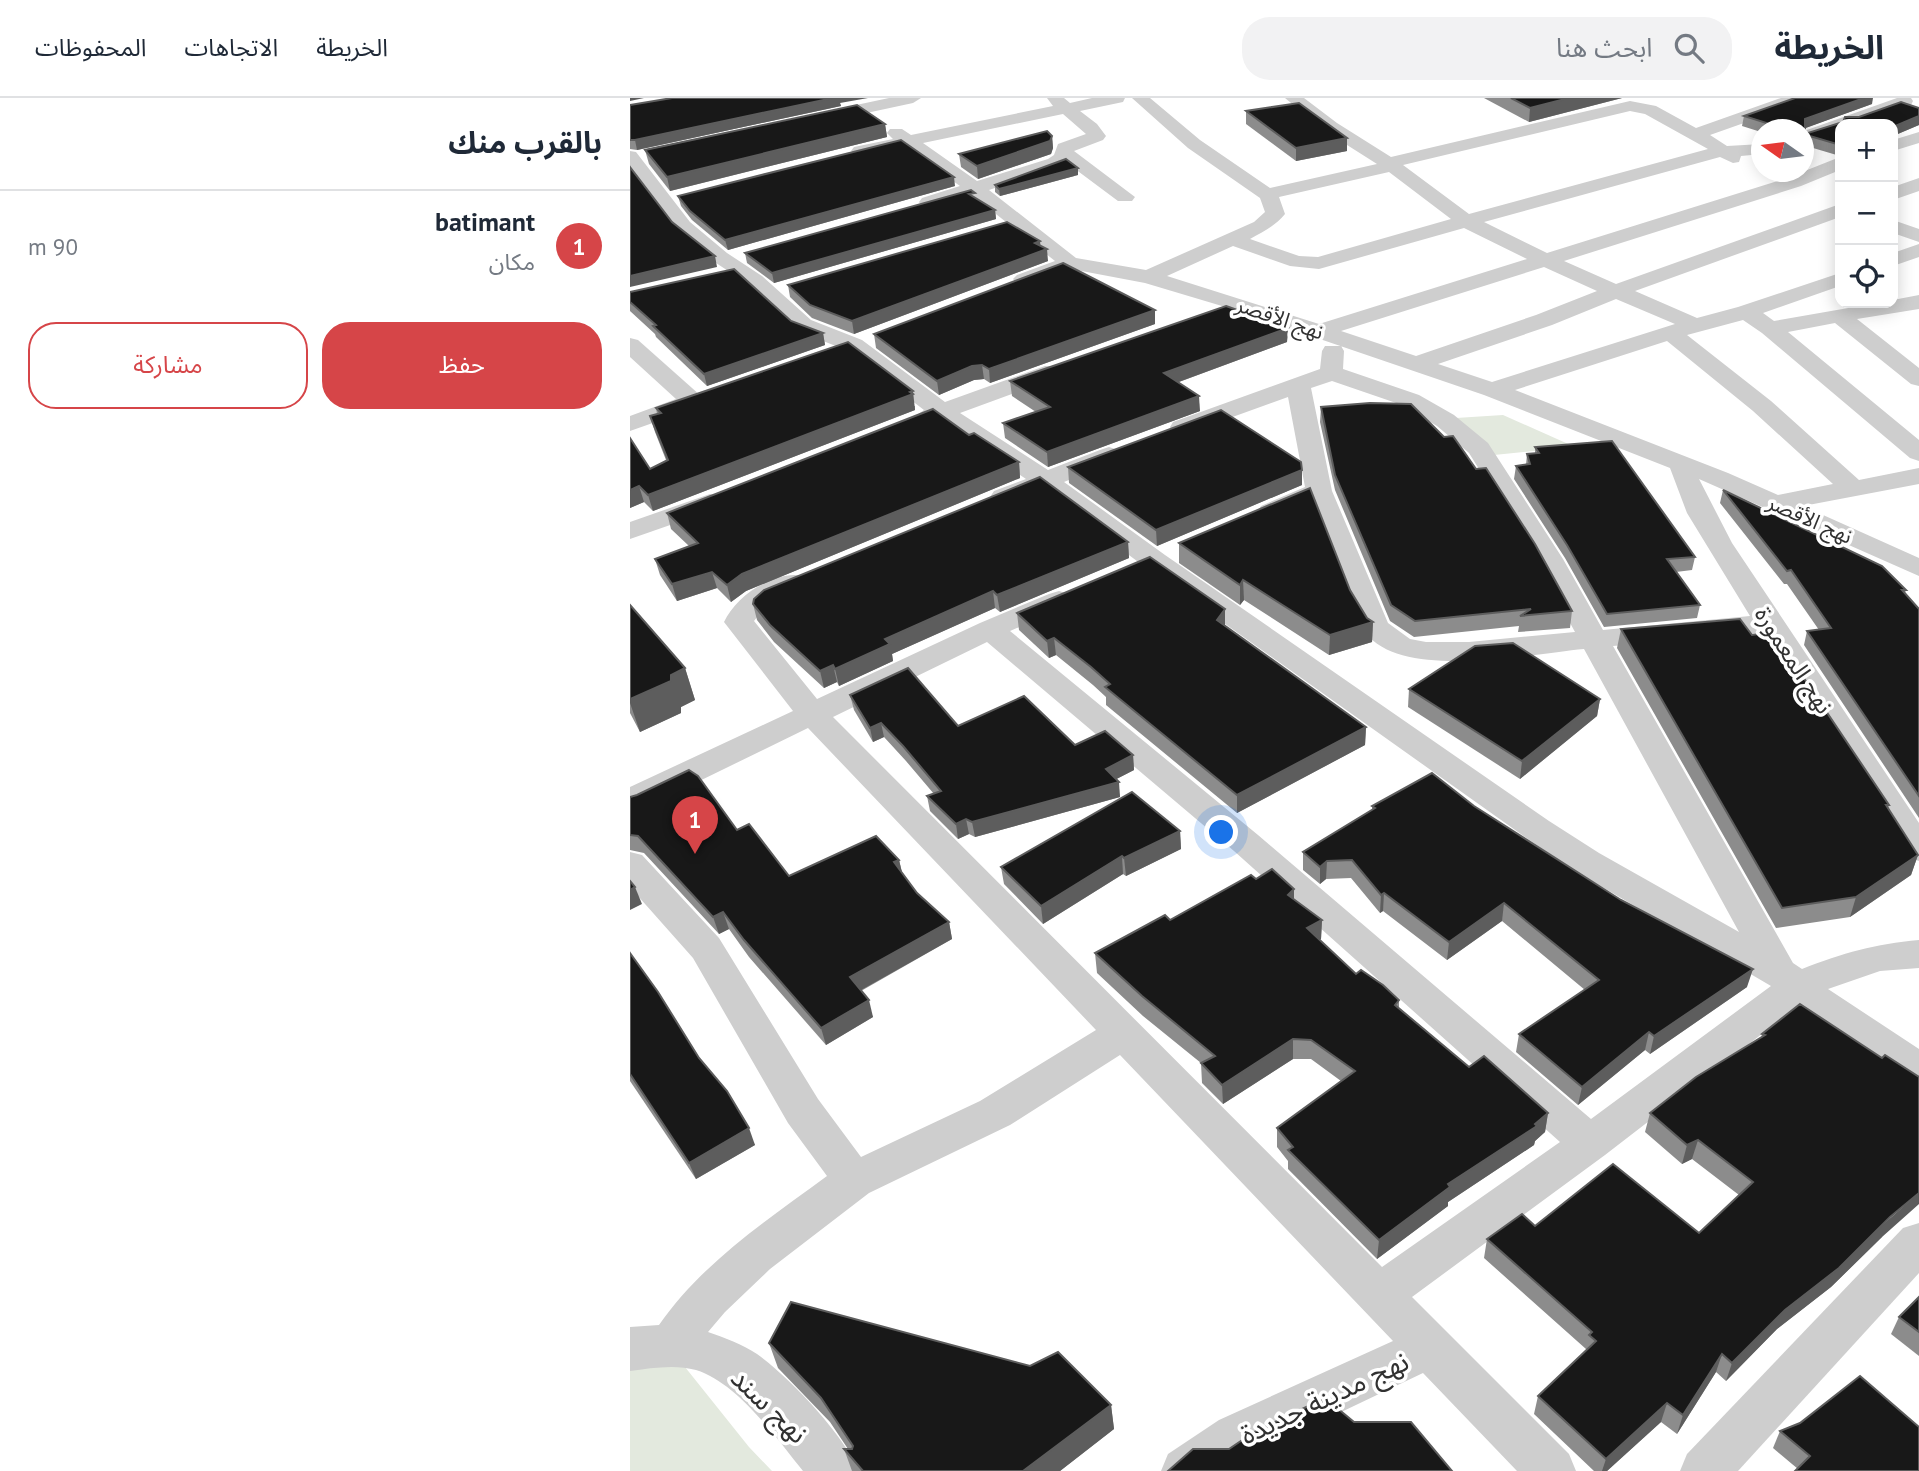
<!DOCTYPE html>
<html lang="ar">
<meta charset="utf-8">
<style>
:root{--surface:#fff;--page:#f2f2f3;--text:#1f2937;--muted:#747a83;--line:#e0e1e3;--accent:#d64548}
body{margin:0;font-family:"PT Sans","Noto Sans Arabic",sans-serif;background:var(--page);color:var(--text);direction:rtl}
.controls{position:absolute;right:21px;top:21px;display:grid;overflow:hidden;border-radius:14px;box-shadow:0 4px 18px #0003}
.controls button{width:63px;height:63px;display:grid;place-items:center;padding:0;border:0;border-bottom:2px solid var(--line);background:var(--surface);color:var(--text);font:35px sans-serif}
.compass{position:absolute;left:1121px;top:21px;width:63px;height:63px;border-radius:50%;background:var(--surface);box-shadow:0 4px 18px #0003;rotate:284deg}
.you{position:absolute;left:592px;top:735px;width:24px;height:24px;margin:-18px;border:5px solid #fff;border-radius:50%;background:#1a73e8;box-shadow:0 0 0 10px #1a73e833}
.badge{display:grid;place-items:center;width:46px;height:46px;border-radius:50%;background:var(--accent);color:#fff;font-size:23px;font-weight:700}
.pin{position:absolute;translate:-50% -58px;filter:drop-shadow(0 2px 4px #0008)}
.pin::after{content:'';position:absolute;top:37px;width:24px;height:21px;background:inherit;clip-path:polygon(0 0,100% 0,50% 100%)}
.list{margin:0;padding:0;list-style:none}
h2{display:flex;justify-content:space-between;align-items:center;height:91px;margin:0;padding:0 28px;font-size:30px}
h2 small{font-size:23px;font-weight:400;color:var(--muted)}
.list li{display:grid;grid-template-columns:46px 1fr auto;gap:21px;align-items:center;box-sizing:border-box;height:112px;padding:0 28px;border-top:2px solid var(--line)}
.list b{display:block;font-size:26px;white-space:nowrap}
.list p{margin:0;font-size:23px;white-space:nowrap;color:var(--muted)}
.list em{font-size:23px;font-style:normal;color:var(--muted)}
.actions{display:flex;gap:14px;padding:21px 28px}
.actions a{flex:1;padding:16px 0;border:2px solid var(--accent);border-radius:28px;text-align:center;font-size:24px;color:var(--accent)}
.actions .main{background:var(--accent);color:#fff}
.icon{flex:none;width:38px;height:38px;fill:none;stroke:currentColor;stroke-width:2;stroke-linecap:round;stroke-linejoin:round}
.map{position:relative;flex:none;width:1289px;height:1373px;overflow:hidden;direction:ltr}
header{display:flex;align-items:center;gap:42px;box-sizing:border-box;height:98px;padding:0 35px;background:var(--surface);border-bottom:2px solid var(--line)}
header strong{font-size:33px}
nav{display:flex;gap:38px;margin-inline-start:auto;font-size:24px}
.search{width:490px;height:63px;background:var(--page);display:flex;align-items:center;gap:18px;box-sizing:border-box;padding:0 24px;border-radius:28px;color:var(--muted);font-size:26px}
main{display:flex}
aside{flex:1;background:var(--surface)}
.map>svg:first-child{display:block}
.green{fill:#e3e9de}
.lines{fill:none;stroke-linecap:round;stroke-linejoin:round}
.minor{fill:#cecece;fill-rule:evenodd}
.wall{fill:#8c8c8c}
.shaded-wall{fill:#5d5d5d}
.building{fill:#181818;stroke:#5d5d5d;stroke-width:2}
.labels{text-anchor:middle;dominant-baseline:central;stroke-width:7;stroke-linejoin:round;paint-order:stroke}
.far-street-label{font-size:21px;fill:#313131;stroke:#fff}
.street-label{font-size:24px;fill:#313131;stroke:#fff}
.near-street-label{font-size:28px;fill:#313131;stroke:#fff}
</style>
<header>
<strong>الخريطة</strong>
<div class="search"><svg class="icon" aria-label="search" viewBox="0 0 24 24"><circle cx="10" cy="10" r="6"/><path d="M15 15l6 6"/></svg>ابحث هنا</div>
<nav><a>الخريطة</a><a>الاتجاهات</a><a>المحفوظات</a></nav>
</header>
<main>
<div class="map">
<svg width="1289" height="1373" viewBox="0 0 1289 1373">
<rect width="100%" height="100%" fill="#fff"/>
<g class="green">
<polygon points="873,317 945,349 864,357 826,320"/>
<polygon points="43,1254 119,1349 142,1373 0,1373 0,1263"/>
</g>
<g class="lines">
<g class="minor">
<polygon points="259,0 291,0 283,5 190,25 181,20 184,16"/>
<path d="M417,0H434L440,5L462,0H495L493,4L450,13L467,26L476,38L473,42L444,53L505,99L502,103H488L437,65L359,92L446,160L516,172L624,124L635,114L630,100L558,50L502,0H520L570,42L640,90L747,66L695,33L655,0H674L707,25L761,59L1000,3L1026,8L1066,30L1151,0H1175L1173,4L1080,37L1097,48L1132,46V56L1111,58L1109,64L1103,65L1090,59L854,124L917,155L1157,80L1210,59V72L1171,88L934,163L986,186L1210,106V119L1005,193L1067,220L1108,209L1210,175V188L1133,215L1144,223L1247,205H1263V202L1289,197V211L1227,221L1289,270V288L1281,286L1205,225L1158,234L1289,342V363L1280,360L1132,235L1113,222L1057,237L1141,303L1229,382L1289,370V386L1173,408L1289,460V478L1069,381L1102,445L1289,725V763L1277,759L1130,535L983,548L1163,865L1172,871C1213,855 1245,846 1289,842V870L1250,873L1198,891L1289,951V987L1275,982L1167,909L975,1057L782,1199L939,1356L946,1373H887L793,1275L623,1356L598,1373H531L538,1356L589,1322L763,1243L490,957L380,1027L239,1095L140,1171L95,1214L78,1234C95,1240 112,1246 127,1256C160,1280 213,1336 229,1373H173C146,1340 108,1285 66,1272C45,1266 21,1270 0,1273V1229L29,1227C73,1164 136,1123 197,1078L158,1025L63,860L0,789V754L12,757L89,840L188,1001L231,1059L350,1003L466,932L178,630L12,711L0,714V689L163,613L94,524C106,498 145,471 174,478L178,484L174,490L134,510L124,523L187,601L350,525L419,496L429,493L439,496L443,502L439,508L380,533L628,737L961,1021L1141,888L945,773L895,739L515,469L413,393L373,407L364,405L360,399L364,393L396,381L309,323L296,326L287,324L284,319L294,312L216,252L165,232L118,186L83,163L46,132L0,71V53L6,54L60,124L97,155L132,178L181,222L232,242L315,304L415,268H431L435,273L431,278L330,315L418,372L470,352L479,349L488,352L492,357L488,362L434,384L535,457L919,723L969,755L1109,834L954,551C900,556 772,583 736,535C712,503 696,444 681,406L649,420L640,422L631,420L627,414L631,408L675,389L658,299L561,334L552,336L543,334L540,329L543,324L690,271L692,253L695,248H711L714,253L713,271L789,297L824,317L858,345L933,461L973,532L1120,518L1057,415L1040,370L854,297L602,211L515,185L441,171L401,185H387L383,181L387,177L425,163L342,97L299,110L292,108L289,104L292,100L330,88L275,49L230,58L221,53L224,49L263,41L257,35L260,31H272L281,37L423,8ZM1000,13L1015,16L1078,51L839,116L773,67ZM433,16L456,36L428,46L424,57L418,61L347,83L293,45ZM759,74L821,121L688,159L669,158L620,141C633,134 645,128 655,116L649,99ZM834,130L897,161L689,226L537,178L603,148L660,168L689,171ZM914,169L967,193L906,217L786,258L711,233ZM986,201L1045,226L862,284L808,266L922,227ZM1037,243L1123,313L1203,386L1148,397L1098,375L885,292ZM702,283L772,307L807,328L839,355L905,461L945,534L839,544H796L780,541L758,525L702,393L681,290ZM357,544L604,753L930,1044L752,1169L203,619Z"/>
<polygon points="1267,0 1281,0 1283,3 1281,7 1226,26 1210,26 1210,32 1174,44 1174,33"/>
<polygon points="1289,34 1289,45 1263,53 1263,42"/>
<polygon points="1289,80 1289,93 1263,102 1263,89"/>
<polygon points="1263,122 1289,131 1289,144 1263,135"/>
<polygon points="1289,146 1289,159 1263,168 1263,155"/>
<polygon points="0,240 8,242 71,298 74,303 71,308 0,333 0,318 46,301 0,259"/>
<polygon points="80,396 89,398 93,404 89,410 0,441 0,424"/>
<polygon points="1289,1125 1289,1175 1108,1373 1050,1373 1057,1356 1273,1130"/>
</g>
</g>
<g class="wall">
<polygon points="854,0 992,0 899,24"/>
<polygon points="210,5 211,8 7,52 0,51 0,7"/>
<polygon points="1242,6 1175,30 1175,36 1229,19 1289,27 1263,38 1263,26 1210,26 1210,58 1173,47 1173,32 1131,32 1131,34 1112,28 1114,18"/>
<polygon points="616,13 717,53 666,63 616,26"/>
<polygon points="255,26 257,39 40,93 19,66 15,52"/>
<polygon points="422,38 423,50 421,56 348,81 331,69 329,56"/>
<polygon points="448,77 370,98 365,94 365,87"/>
<polygon points="325,88 98,152 62,122 51,108 48,98"/>
<polygon points="346,101 365,112 366,121 144,185 117,165 115,155"/>
<polygon points="410,143 410,148 418,163 224,236 182,220 160,199 158,187"/>
<polygon points="0,194 161,223 193,235 195,247 77,288 26,239 25,236 0,213"/>
<polygon points="525,226 360,285 354,281 344,282 309,297 246,250 244,236"/>
<polygon points="658,230 657,244 549,284 570,313 418,369 375,340 373,325 406,314 382,298 380,283"/>
<polygon points="285,308 285,312 23,413 14,404 0,410 0,340 20,371 36,362 25,334 20,318 27,316 26,310"/>
<polygon points="691,309 942,513 940,530 888,534 889,528 784,539 760,523 705,392 690,324"/>
<polygon points="339,337 389,364 390,380 116,493 101,504 87,490 47,503 30,477 25,461 59,448 41,431 37,415"/>
<polygon points="905,349 1065,459 1062,472 1046,474 1070,507 1067,520 974,529 935,460 884,381 886,368 896,367 897,356 905,355"/>
<polygon points="438,369 672,387 527,448 439,385"/>
<polygon points="1093,392 1276,492 1275,495 1289,511 1289,720 1174,547 1177,533 1189,532 1157,486 1154,486 1090,405"/>
<polygon points="498,444 499,460 370,514 365,510 262,556 263,563 209,588 207,584 194,590 144,544 127,522 123,506"/>
<polygon points="549,445 720,492 737,520 743,524 742,544 699,557 614,502 610,507 549,465"/>
<polygon points="0,507 55,570 65,602 51,609 51,615 10,634 0,615"/>
<polygon points="387,515 595,528 736,629 735,647 607,715 476,607 476,599 463,587 426,557 419,560 389,532"/>
<polygon points="991,531 1122,537 1259,707 1258,711 1288,757 1281,777 1220,819 1146,830 987,550"/>
<polygon points="779,591 970,601 967,618 890,681 778,609"/>
<polygon points="220,597 328,628 503,657 504,672 486,681 490,699 345,739 339,736 328,741 300,713 297,698 304,696 276,663 254,639 243,644 224,612"/>
<polygon points="0,699 107,732 159,778 269,762 272,774 287,795 319,824 322,841 231,893 243,919 196,947 119,859 99,831 89,836 14,755 0,752"/>
<polygon points="742,708 844,708 1117,889 1020,956 1015,952 948,1007 886,954 889,936 955,892 872,823 817,862 753,813 750,815 721,780 696,781 690,786 673,772 673,754 742,712"/>
<polygon points="550,733 551,751 496,778 493,776 413,826 374,786 371,769"/>
<polygon points="664,791 664,802 692,822 691,841 689,842 726,876 769,902 769,910 839,969 918,1015 915,1034 905,1043 904,1047 818,1104 818,1108 747,1161 658,1071 658,1063 647,1049 647,1030 711,983 681,961 663,961 593,1006 572,985 571,965 513,918 467,875 465,855 540,822"/>
<polygon points="0,855 125,1047 66,1081 0,983"/>
<polygon points="1170,906 1252,1139 1201,1189 1147,1231 1096,1283 1086,1274 1047,1336 1031,1324 977,1373 964,1373 904,1316 908,1298 956,1253 956,1251 854,1160 857,1141 905,1128 1069,1135 1109,1097 1062,1061 1052,1066 1015,1034 1020,1015 1131,940 1132,936"/>
<polygon points="1289,1199 1289,1258 1261,1236 1269,1219"/>
<polygon points="139,1245 481,1307 484,1331 430,1373 222,1373 214,1351 218,1351 200,1324 148,1270"/>
<polygon points="1289,1329 1168,1371 1143,1350 1150,1333"/>
</g>
<g class="shaded-wall">
<polygon points="0,0 14,0 0,3"/>
<polygon points="203,0 238,0 210,5 211,8 7,52 5,42"/>
<polygon points="939,0 992,0 899,24 900,10"/>
<polygon points="1234,0 1243,0 1242,6 1173,31 1175,21"/>
<polygon points="1289,18 1289,27 1263,38 1263,29"/>
<polygon points="255,26 257,39 40,93 37,79"/>
<polygon points="422,38 423,50 421,56 348,81 347,68"/>
<polygon points="717,40 717,53 666,63 666,50"/>
<polygon points="448,70 448,77 370,98 369,91"/>
<polygon points="324,79 325,88 98,152 95,142"/>
<polygon points="365,112 366,121 144,185 142,175"/>
<polygon points="410,143 411,153 417,151 418,163 224,236 222,223"/>
<polygon points="85,158 87,169 0,189 0,178"/>
<polygon points="525,212 525,226 360,285 359,271"/>
<polygon points="658,230 657,244 535,289 534,275"/>
<polygon points="193,235 195,247 77,288 74,276"/>
<polygon points="352,267 354,281 344,282 309,297 307,283 342,268"/>
<polygon points="283,293 285,312 23,413 18,397"/>
<polygon points="569,298 570,313 418,369 417,354"/>
<polygon points="389,364 390,380 116,493 101,504 97,487 112,476"/>
<polygon points="672,372 672,387 527,448 526,432"/>
<polygon points="9,388 14,404 0,410 0,392"/>
<polygon points="498,444 499,460 370,514 367,497"/>
<polygon points="82,474 87,490 47,503 42,486"/>
<polygon points="613,482 614,502 610,507 610,487"/>
<polygon points="363,493 365,510 262,556 263,563 209,588 205,571 255,541"/>
<polygon points="595,511 595,529 587,522"/>
<polygon points="743,524 742,544 699,557 700,537"/>
<polygon points="424,540 426,557 419,560 417,543"/>
<polygon points="203,567 207,584 194,590 190,573"/>
<polygon points="55,570 65,602 51,609 51,615 10,634 0,605 0,601 41,577"/>
<polygon points="970,601 967,618 890,681 892,663"/>
<polygon points="251,625 254,639 243,644 240,630"/>
<polygon points="736,629 735,647 607,715 607,697"/>
<polygon points="503,657 504,672 477,686 476,671"/>
<polygon points="489,684 490,699 345,739 342,724"/>
<polygon points="336,721 339,736 328,741 326,726"/>
<polygon points="550,733 551,751 496,778 494,760"/>
<polygon points="1288,757 1281,777 1220,819 1226,799"/>
<polygon points="492,758 493,776 413,826 411,808"/>
<polygon points="269,762 273,779 264,764"/>
<polygon points="697,763 696,781 690,786 690,769"/>
<polygon points="5,789 12,806 0,812 0,792"/>
<polygon points="664,791 664,810 658,797"/>
<polygon points="754,795 753,813 750,815 751,797"/>
<polygon points="874,805 872,823 817,862 819,844"/>
<polygon points="93,814 99,831 89,836 83,819"/>
<polygon points="692,822 691,841 676,850 677,830"/>
<polygon points="319,824 322,841 224,896 220,879"/>
<polygon points="1123,871 1117,889 1020,956 1024,938"/>
<polygon points="239,902 243,919 196,947 191,930"/>
<polygon points="1019,934 1015,952 948,1007 952,989"/>
<polygon points="663,941 663,961 593,1006 592,987"/>
<polygon points="918,1015 915,1034 905,1043 904,1047 818,1104 818,1108 747,1161 749,1142 818,1086 905,1026"/>
<polygon points="119,1030 125,1047 66,1081 59,1065"/>
<polygon points="1068,1042 1062,1061 1052,1066 1057,1047"/>
<polygon points="1289,1095 1289,1106 1252,1139 1201,1189 1147,1231 1096,1283 1102,1265 1155,1212"/>
<polygon points="1092,1256 1086,1274 1047,1336 1053,1317"/>
<polygon points="1037,1305 1031,1324 977,1373 972,1373 976,1361"/>
<polygon points="481,1307 484,1331 430,1373 393,1373"/>
</g>
<g class="building">
<polygon points="42,0 203,0 5,42 0,42 0,7"/>
<polygon points="881,0 939,0 900,10"/>
<polygon points="1165,0 1234,0 1175,21 1175,36 1213,24 1215,19 1229,19 1271,4 1289,10 1289,18 1263,29 1263,26 1210,26 1210,47 1173,36 1173,32 1159,32 1114,18"/>
<polygon points="669,5 717,40 666,50 616,13"/>
<polygon points="227,7 255,26 37,79 15,52"/>
<polygon points="417,33 422,38 420,43 347,68 329,56"/>
<polygon points="271,42 324,79 95,142 60,113 48,98"/>
<polygon points="436,61 448,70 369,91 365,87"/>
<polygon points="0,69 42,124 85,158 0,178"/>
<polygon points="341,92 345,95 339,96 365,112 142,175 115,155"/>
<polygon points="377,124 410,143 405,145 417,151 222,223 180,207 158,187"/>
<polygon points="433,165 525,212 359,271 352,267 342,268 307,283 244,236"/>
<polygon points="104,171 161,223 193,235 74,276 23,228 26,227 0,204 0,194"/>
<polygon points="596,208 658,230 534,275 569,298 417,354 373,325 420,309 380,283"/>
<polygon points="218,244 283,293 280,294 283,296 18,397 9,388 0,392 0,340 20,371 38,362 20,318 31,315 26,310"/>
<polygon points="740,305 781,306 814,339 823,338 846,371 856,370 905,446 942,513 890,518 901,511 785,523 761,507 705,377 691,309"/>
<polygon points="303,311 339,337 344,335 389,364 112,476 97,487 82,474 42,486 25,461 68,445 37,415"/>
<polygon points="591,312 671,364 672,372 526,432 438,369"/>
<polygon points="982,343 1065,459 1037,461 1070,507 977,516 937,447 886,368 900,366 897,356 909,355 905,349"/>
<polygon points="410,379 498,444 367,497 363,493 255,541 260,546 205,571 203,567 190,573 140,527 123,506 124,501 134,492"/>
<polygon points="680,390 720,492 737,520 743,524 700,537 613,482 610,487 549,445"/>
<polygon points="1093,392 1252,468 1276,492 1272,492 1289,511 1289,698 1177,533 1201,530 1161,472 1157,473"/>
<polygon points="520,459 595,511 587,522 736,629 607,697 475,589 480,586 461,569 424,540 417,543 387,515"/>
<polygon points="0,507 55,570 41,577 41,583 0,601"/>
<polygon points="1110,521 1122,537 1143,534 1259,707 1256,707 1288,757 1226,799 1152,810 991,531"/>
<polygon points="883,545 970,601 892,663 779,591 845,548"/>
<polygon points="278,570 328,628 394,598 445,647 475,633 503,657 476,671 489,684 342,724 336,721 326,726 297,698 311,693 273,648 251,625 240,630 220,597"/>
<polygon points="59,672 68,678 107,732 119,726 159,778 246,738 269,762 264,764 287,795 319,824 220,879 239,902 191,930 114,842 93,814 83,819 8,738 0,737 0,699 7,697"/>
<polygon points="802,675 844,708 991,802 1123,871 1024,938 1019,934 952,989 889,936 969,882 874,805 819,844 754,795 751,797 722,762 697,763 690,769 673,754 745,710 742,708"/>
<polygon points="502,694 550,733 494,760 492,758 411,808 371,769"/>
<polygon points="642,771 664,791 658,797 692,822 677,830 726,876 731,872 753,887 769,902 765,907 839,969 854,958 918,1015 905,1026 907,1028 818,1086 820,1089 749,1142 658,1052 663,1049 647,1030 725,973 681,942 663,941 592,987 571,965 585,958 512,898 465,855 535,817 540,822 621,777 626,781"/>
<polygon points="0,783 5,789 0,792"/>
<polygon points="0,855 28,894 69,960 97,993 119,1030 59,1065 0,976"/>
<polygon points="1170,906 1252,960 1255,957 1289,979 1289,1095 1260,1119 1209,1170 1155,1212 1102,1265 1092,1256 1053,1317 1037,1305 976,1361 908,1298 966,1243 959,1237 962,1234 857,1141 892,1116 905,1128 983,1066 1069,1135 1123,1084 1068,1042 1057,1047 1020,1015 1066,979 1135,937 1132,936"/>
<polygon points="1289,1199 1289,1234 1269,1219"/>
<polygon points="161,1204 400,1268 428,1254 481,1307 393,1373 233,1373 214,1351 222,1351 223,1348 191,1300 139,1245"/>
<polygon points="1230,1278 1289,1329 1289,1373 1165,1373 1180,1358 1150,1333 1170,1325"/>
<polygon points="695,1300 724,1324 781,1324 822,1373 538,1373 563,1351 599,1351 624,1334"/>
</g>
<g class="labels">
<g class="far-street-label">
<text transform="translate(650 220) rotate(19)">نهج الأقصر</text>
<text transform="translate(1180 421) rotate(24)">نهج الأقصر</text>
</g>
<g class="street-label">
<text transform="translate(1164 562) rotate(57)">نهج المعمورة</text>
</g>
<g class="near-street-label">
<text transform="translate(694 1299) rotate(-25)">نهج مدينة جديدة</text>
<text transform="translate(140 1307) rotate(44)">نهج سند</text>
</g>
</g>
</svg>
<div class="controls">
<button>+</button>
<button>−</button>
<button><svg class="icon" aria-label="locate" viewBox="0 0 24 24"><circle cx="12" cy="12" r="6"/><path d="M12 2v4M12 18v4M2 12h4M18 12h4"/></svg></button>
</div>
<svg class="compass" viewBox="-18 -18 36 36"><path d="M0-13l5 13h-10z" fill="#e53935"/><path d="M0 13l5-13h-10z" fill="#747a83"/></svg>
<div class="you"></div>
<div class="pin badge" style="left:65px;top:756px">1</div>
</div>
<aside>
<h2>بالقرب منك<small></small></h2>
<ul class="list">
<li><span class="badge">1</span><div><b>batimant</b><p>مكان</p></div><em>90 m</em></li>
</ul>
<div class="actions"><a class="main">حفظ</a><a>مشاركة</a></div>
</aside>
</main>
